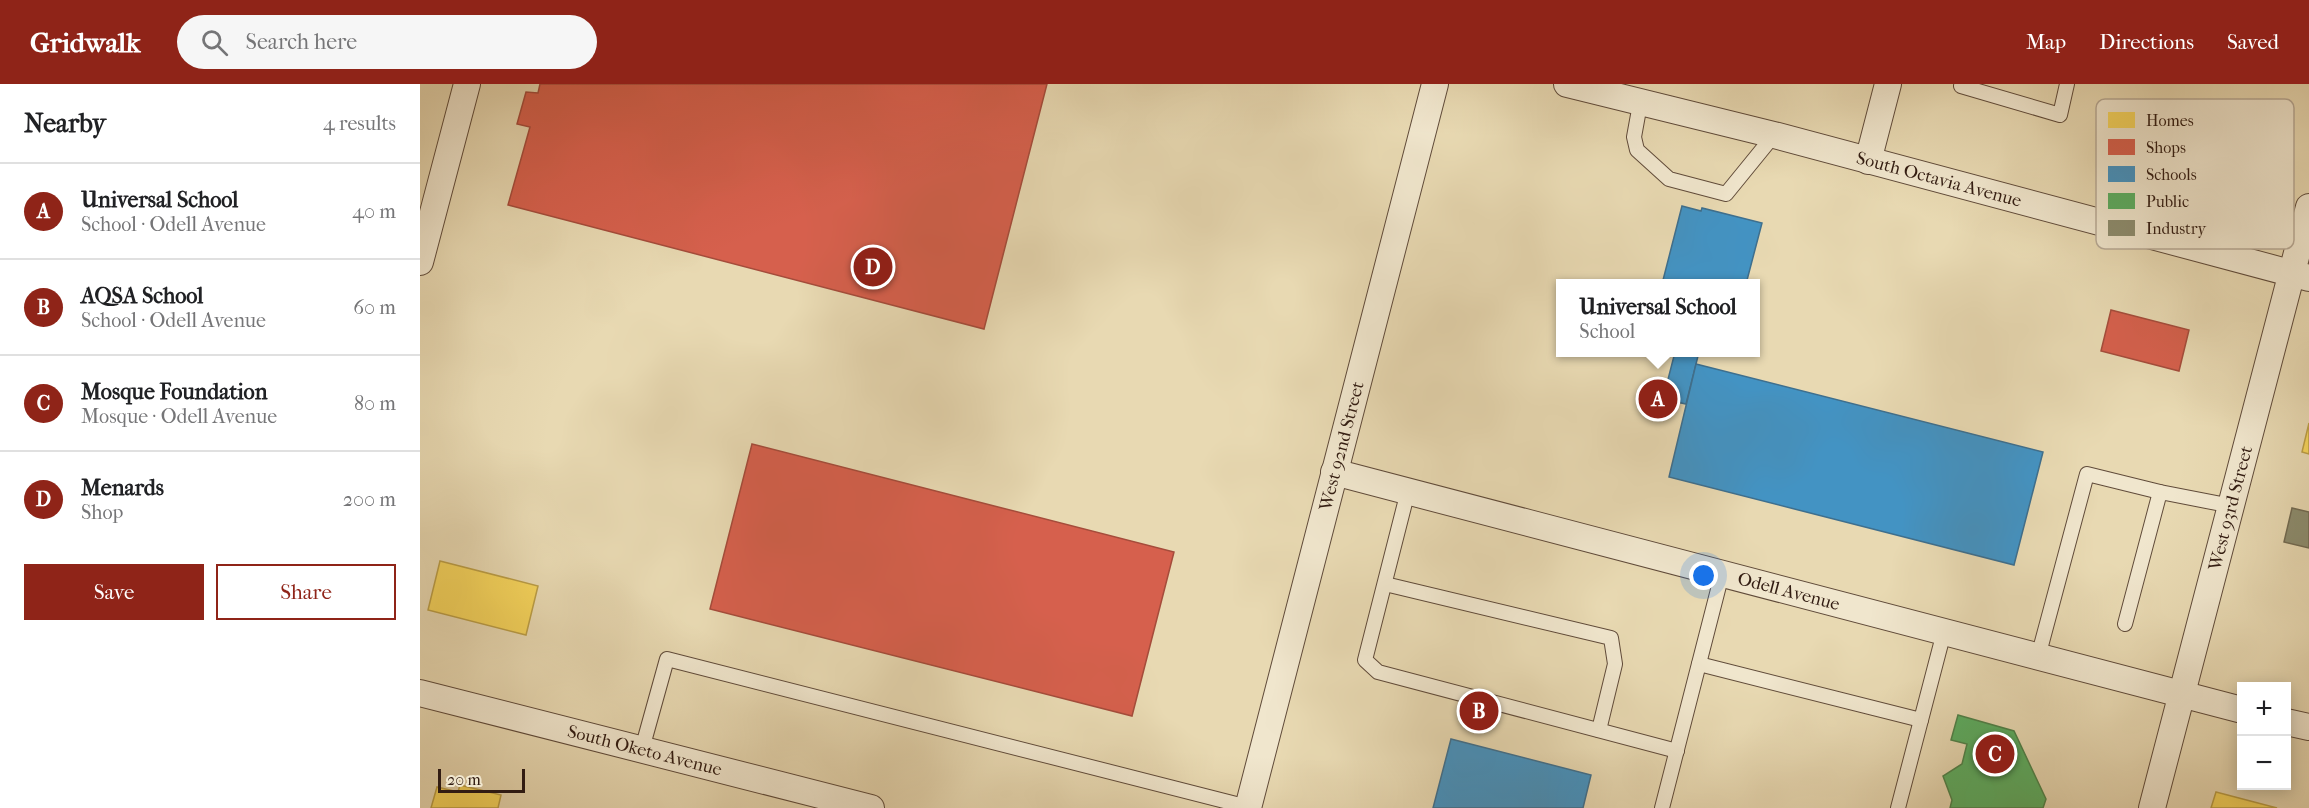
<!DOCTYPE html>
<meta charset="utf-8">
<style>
:root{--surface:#fff;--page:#f6f6f6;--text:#202124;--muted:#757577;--line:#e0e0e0;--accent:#8f2418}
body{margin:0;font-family:"IM FELL French Canon",serif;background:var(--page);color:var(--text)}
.controls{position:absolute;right:18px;bottom:18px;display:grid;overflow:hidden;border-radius:0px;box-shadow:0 3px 15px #0003}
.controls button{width:54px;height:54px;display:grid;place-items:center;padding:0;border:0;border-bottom:2px solid var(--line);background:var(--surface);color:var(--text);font:30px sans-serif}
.scale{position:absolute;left:18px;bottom:15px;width:87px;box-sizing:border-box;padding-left:6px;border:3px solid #321c12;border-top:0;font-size:16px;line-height:21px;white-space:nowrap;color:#321c12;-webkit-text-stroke:4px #f0e6cd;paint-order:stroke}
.you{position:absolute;left:1284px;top:492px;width:21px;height:21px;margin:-15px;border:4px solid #fff;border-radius:50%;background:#1a73e8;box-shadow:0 0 0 9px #1a73e833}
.badge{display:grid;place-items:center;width:39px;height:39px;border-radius:50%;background:var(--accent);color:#fff;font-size:20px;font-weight:700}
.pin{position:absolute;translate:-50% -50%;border:3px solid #fff;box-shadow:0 2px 6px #0006}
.popup{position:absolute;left:1136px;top:195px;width:204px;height:78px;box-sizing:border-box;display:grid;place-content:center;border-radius:0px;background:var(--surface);filter:drop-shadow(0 2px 4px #0005);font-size:20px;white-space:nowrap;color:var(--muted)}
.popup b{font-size:22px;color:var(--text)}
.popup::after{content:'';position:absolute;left:50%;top:100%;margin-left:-12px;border:12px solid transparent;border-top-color:var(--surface)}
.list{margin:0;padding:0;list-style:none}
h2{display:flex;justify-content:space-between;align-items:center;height:78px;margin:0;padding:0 24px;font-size:26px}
h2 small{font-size:20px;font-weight:400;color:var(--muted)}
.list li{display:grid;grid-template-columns:39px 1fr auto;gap:18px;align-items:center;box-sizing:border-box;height:96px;padding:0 24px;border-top:2px solid var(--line)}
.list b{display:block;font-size:22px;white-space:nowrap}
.list p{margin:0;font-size:20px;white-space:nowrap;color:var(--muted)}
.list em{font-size:20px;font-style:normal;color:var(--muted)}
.actions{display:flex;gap:12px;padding:18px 24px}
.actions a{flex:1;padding:14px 0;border:2px solid var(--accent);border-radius:0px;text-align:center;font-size:21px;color:var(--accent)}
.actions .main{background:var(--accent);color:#fff}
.icon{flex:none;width:33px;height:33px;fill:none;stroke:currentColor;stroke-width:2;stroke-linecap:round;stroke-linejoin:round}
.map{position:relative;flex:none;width:1889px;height:724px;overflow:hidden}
header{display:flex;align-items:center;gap:36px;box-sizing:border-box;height:84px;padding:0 30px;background:var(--accent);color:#fff}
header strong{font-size:28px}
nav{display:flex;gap:33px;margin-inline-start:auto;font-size:21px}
.search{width:420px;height:54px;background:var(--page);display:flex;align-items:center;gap:15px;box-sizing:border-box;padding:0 21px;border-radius:33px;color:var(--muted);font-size:22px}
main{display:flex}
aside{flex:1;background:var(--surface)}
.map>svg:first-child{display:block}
.homes{fill:#f6d55c;stroke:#bb9e46;stroke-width:1.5}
.shops{fill:#d6604d;stroke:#a54c3b;stroke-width:1.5}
.schools{fill:#4393c3;stroke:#3e6f8e;stroke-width:1.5}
.public{fill:#5aae61;stroke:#4e8249;stroke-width:1.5}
.industry{fill:#8c8c6e;stroke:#716a52;stroke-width:1.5}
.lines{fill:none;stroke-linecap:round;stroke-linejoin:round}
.lane-casing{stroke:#604b3a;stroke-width:16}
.street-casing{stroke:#604b3a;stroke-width:28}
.lane{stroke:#f0e6cd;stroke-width:14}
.street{stroke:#f0e6cd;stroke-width:26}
.labels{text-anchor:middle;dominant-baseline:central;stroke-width:6;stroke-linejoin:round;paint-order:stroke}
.street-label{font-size:18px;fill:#321c12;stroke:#f0e6cd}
.key{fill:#f0e6cd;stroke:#b7a995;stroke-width:1.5}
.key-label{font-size:16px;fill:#321c12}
</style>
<header>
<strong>Gridwalk</strong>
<div class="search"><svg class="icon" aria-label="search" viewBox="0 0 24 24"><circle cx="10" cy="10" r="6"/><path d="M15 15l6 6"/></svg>Search here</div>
<nav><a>Map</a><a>Directions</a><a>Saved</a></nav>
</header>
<main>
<aside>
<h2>Nearby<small>4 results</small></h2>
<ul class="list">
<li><span class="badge">A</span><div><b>Universal School</b><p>School · Odell Avenue</p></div><em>40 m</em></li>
<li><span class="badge">B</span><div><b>AQSA School</b><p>School · Odell Avenue</p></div><em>60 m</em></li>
<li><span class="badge">C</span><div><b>Mosque Foundation</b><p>Mosque · Odell Avenue</p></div><em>80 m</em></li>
<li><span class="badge">D</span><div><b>Menards</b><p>Shop</p></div><em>200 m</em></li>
</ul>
<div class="actions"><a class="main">Save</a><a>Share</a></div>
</aside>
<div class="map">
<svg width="1889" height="724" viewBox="0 0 1889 724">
<rect width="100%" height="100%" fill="#e8d9b2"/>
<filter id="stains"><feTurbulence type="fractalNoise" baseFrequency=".00333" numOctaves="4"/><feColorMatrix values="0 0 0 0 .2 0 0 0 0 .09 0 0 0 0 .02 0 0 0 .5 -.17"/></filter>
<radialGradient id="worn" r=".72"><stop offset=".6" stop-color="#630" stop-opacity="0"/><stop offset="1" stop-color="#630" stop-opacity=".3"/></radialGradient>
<g class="homes">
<polygon points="1889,339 1889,370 1882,368"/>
<polygon points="20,477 118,502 106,551 8,526"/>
<polygon points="40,701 81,711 78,724 11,724 17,703 38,708"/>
<polygon points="1796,708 1857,724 1791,724"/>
</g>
<g class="shops">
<polygon points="120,0 627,0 564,245 88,121 110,43 97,40 106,8 118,9"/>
<polygon points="1691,226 1769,246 1759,287 1681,267"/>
<polygon points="332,360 754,468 712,632 290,525"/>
</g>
<g class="schools">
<polygon points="1262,122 1281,127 1282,124 1342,139 1326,200 1242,200"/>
<polygon points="1255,268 1279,268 1266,320 1243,315"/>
<polygon points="1276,280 1623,368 1594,481 1249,393"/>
<polygon points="1031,655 1171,691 1163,724 1013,724"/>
</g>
<polygon class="public" points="1538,631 1594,647 1626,715 1623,724 1530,724 1532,716 1523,692 1542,680 1547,660 1531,656"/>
<polygon class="industry" points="1872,424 1889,428 1889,464 1864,458"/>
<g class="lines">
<defs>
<g id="lane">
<polyline points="1542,0 1541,2 1640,31 1647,0"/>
<polyline points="1220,20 1214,53 1217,66 1249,95 1306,110 1354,51"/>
<polyline points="988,407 945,576 958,588 1257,667"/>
<polyline points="965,500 1191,554 1195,580 1179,646"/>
<polyline points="1705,540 1740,408 1812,422"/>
<polyline points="1618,573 1667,390 1740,408"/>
<polyline points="1279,580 1501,636"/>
<polyline points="222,665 247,575 828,723"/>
<polyline points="1242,724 1302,490"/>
<polyline points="1478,724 1524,548"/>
</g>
<g id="street">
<path id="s1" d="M1147,0L1354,51L1889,194"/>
<polyline points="1448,77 1468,0"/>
<polyline points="0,178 47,0"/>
<path id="s2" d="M914,388L1822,626"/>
<path id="s3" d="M0,609L451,724"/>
<polyline points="1866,638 1889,643"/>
<path id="s4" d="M828,724L1015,0"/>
<path id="s5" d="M1732,724L1889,123"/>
</g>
</defs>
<use href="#lane" class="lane-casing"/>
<use href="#street" class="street-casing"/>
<use href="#lane" class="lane"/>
<use href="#street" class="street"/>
</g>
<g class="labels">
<g class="street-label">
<text stroke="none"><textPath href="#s1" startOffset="384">South Octavia Avenue</textPath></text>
<text stroke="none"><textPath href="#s4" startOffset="374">West 92nd Street</textPath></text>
<text stroke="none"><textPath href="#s5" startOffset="310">West 93rd Street</textPath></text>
<text stroke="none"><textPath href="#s2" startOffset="470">Odell Avenue</textPath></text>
<text stroke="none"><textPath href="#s3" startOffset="232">South Oketo Avenue</textPath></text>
</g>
</g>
<rect x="1676" y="15" width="198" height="150" rx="9" class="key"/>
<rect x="1688" y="28" width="27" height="16" fill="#f6d55c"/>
<rect x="1688" y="55" width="27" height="16" fill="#d6604d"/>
<rect x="1688" y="82" width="27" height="16" fill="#4393c3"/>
<rect x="1688" y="109" width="27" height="16" fill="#5aae61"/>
<rect x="1688" y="136" width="27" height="16" fill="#8c8c6e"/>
<g class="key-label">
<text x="1726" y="42">Homes</text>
<text x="1726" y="69">Shops</text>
<text x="1726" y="96">Schools</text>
<text x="1726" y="123">Public</text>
<text x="1726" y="150">Industry</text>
</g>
<rect width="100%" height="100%" filter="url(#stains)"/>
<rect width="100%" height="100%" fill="url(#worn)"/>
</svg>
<div class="controls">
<button>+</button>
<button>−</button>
</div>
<div class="scale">20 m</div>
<div class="you"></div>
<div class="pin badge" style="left:1238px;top:315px">A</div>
<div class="popup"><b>Universal School</b>School</div>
<div class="pin badge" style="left:1059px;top:627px">B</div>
<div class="pin badge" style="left:1575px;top:670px">C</div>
<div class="pin badge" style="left:453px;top:183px">D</div>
</div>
</main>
